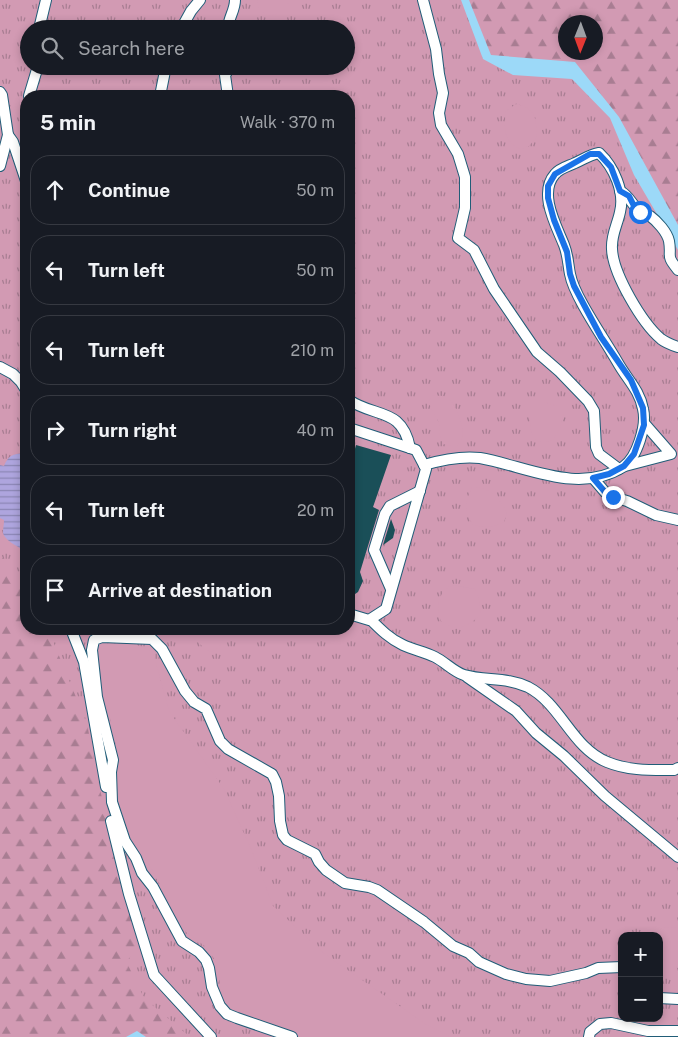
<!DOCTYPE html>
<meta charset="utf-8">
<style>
:root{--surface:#171b24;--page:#20242c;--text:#f1f3f6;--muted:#9ea1a6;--line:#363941}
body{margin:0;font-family:"Public Sans",sans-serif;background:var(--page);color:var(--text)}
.controls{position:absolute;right:15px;bottom:15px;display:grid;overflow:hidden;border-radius:10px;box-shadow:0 2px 8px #0003}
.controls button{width:45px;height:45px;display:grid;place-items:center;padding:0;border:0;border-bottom:1px solid var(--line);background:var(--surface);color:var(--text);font:25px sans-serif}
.compass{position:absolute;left:558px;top:15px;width:45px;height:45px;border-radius:50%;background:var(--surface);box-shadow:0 2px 8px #0003;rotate:181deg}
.stop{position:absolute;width:15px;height:15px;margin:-11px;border:4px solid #1a73e8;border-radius:50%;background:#fff}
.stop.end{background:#1a73e8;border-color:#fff;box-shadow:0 1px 5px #0008}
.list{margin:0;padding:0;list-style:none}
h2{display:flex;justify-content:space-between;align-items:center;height:65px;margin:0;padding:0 20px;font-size:21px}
h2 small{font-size:16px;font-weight:400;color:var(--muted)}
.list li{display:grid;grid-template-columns:32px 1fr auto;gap:15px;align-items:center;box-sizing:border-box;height:70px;margin:0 10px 10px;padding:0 10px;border:1px solid var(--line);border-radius:20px}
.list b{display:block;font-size:19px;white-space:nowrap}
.list em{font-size:16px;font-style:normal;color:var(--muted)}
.icon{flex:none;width:28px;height:28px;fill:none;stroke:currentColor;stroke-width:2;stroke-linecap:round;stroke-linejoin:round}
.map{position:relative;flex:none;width:678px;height:1037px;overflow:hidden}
.search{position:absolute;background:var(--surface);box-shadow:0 2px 8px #0003;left:20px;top:20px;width:335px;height:55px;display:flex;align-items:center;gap:12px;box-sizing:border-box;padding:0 18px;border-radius:28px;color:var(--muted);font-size:19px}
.panel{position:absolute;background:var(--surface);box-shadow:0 2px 8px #0003;left:20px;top:90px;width:335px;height:545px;border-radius:20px}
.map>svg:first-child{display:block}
.grass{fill:url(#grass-tufts);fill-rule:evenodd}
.forest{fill:url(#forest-firs);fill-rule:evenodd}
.pitch{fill:#d29ab3}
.water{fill:url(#water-rules)}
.building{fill:#1a4f58}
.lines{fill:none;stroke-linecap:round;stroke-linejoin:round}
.minor-casing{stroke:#215d78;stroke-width:12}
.minor{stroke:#fff;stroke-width:10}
.route{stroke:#1a73e8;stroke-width:6}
</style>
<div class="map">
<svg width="678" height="1037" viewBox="0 0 678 1037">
<defs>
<pattern id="grass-tufts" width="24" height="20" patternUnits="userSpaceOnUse" patternTransform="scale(1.25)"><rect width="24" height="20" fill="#d29ab3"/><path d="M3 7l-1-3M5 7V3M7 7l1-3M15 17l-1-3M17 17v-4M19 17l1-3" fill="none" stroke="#a87d92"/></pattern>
<pattern id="forest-firs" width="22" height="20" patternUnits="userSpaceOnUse" patternTransform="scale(1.25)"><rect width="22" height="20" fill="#d29ab3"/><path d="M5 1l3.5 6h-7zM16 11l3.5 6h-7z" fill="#a87d92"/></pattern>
<pattern id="water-rules" width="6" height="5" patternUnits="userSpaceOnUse" patternTransform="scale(1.25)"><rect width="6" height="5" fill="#aea5de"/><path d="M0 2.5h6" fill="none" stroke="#8b86b5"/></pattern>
</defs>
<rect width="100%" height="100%" fill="#9cd9f8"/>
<path class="grass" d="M0,0H461L483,59L513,75L572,79L610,118L634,175L678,250V1037H156L0,687ZM29,29H346V66H29ZM26,96H349V629H26ZM622,936H659V1018H622Z"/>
<g class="forest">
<path d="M469,0H678V225L619,117L575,62L491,55ZM566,22H596V52H566Z"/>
<polygon points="0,554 26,595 26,629 48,629 87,724 117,873 144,945 126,961 144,998 190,1037 146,1037 137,1031 126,1037 0,1037"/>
</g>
<g class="pitch">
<path d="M258,0H292L276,14L270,16C263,13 256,9 258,0Z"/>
<path d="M516,104C536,108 537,119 536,138L529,146L521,149C503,142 504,129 506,111Z"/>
<path d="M432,396C437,396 443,395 448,398C455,403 464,426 463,434C463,439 460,441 458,445L451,446L443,444L440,436L439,423L428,402Z"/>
<path d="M544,402L557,406L564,413L560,428L553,440C533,448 529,431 530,415Z"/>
<path d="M472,487C490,487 501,499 507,514L504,522C493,528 485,528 473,525C464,512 465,501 472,487Z"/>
<path d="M452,585L475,589C479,598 481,605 480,615C472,623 466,626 455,629L441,621C435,606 438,593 452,585Z"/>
<path d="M187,629H222C225,639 222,648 211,652L205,649L196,640L186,635Z"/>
<polygon points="111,643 137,645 153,652 169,711 224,789 252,851 273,906 326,955 427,1025 451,1037 302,1037 229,1010 221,996 219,976 215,960 206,947 186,932 150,866 127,837 115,785 120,751 99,682 95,650 100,644"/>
<polygon points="663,927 677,928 678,931 678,968 659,957 659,936 654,936"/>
</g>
<path class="water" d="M26,453V547L22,549C16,546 4,539 3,533C3,529 4,524 4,520L0,518V465L4,466C9,454 14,454 26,453Z"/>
<g class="building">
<polygon points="356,445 391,455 373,507 379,510 360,572 363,581 358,592 349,598 349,471"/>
<polygon points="391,519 395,530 393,538 383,545"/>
</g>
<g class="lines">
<defs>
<g id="minor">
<polyline points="423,0 436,49 439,74 443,93 439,113 441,125 458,154 465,177 465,208 458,238 474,250 494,289 537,352 560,372 588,401 594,411 596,447 599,454 619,469"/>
<polyline points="39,29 46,0"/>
<polyline points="181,29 191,11 200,0"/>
<path d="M228,29C228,18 235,11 235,0"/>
<polyline points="0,92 2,95 8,135 0,166"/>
<polyline points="29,96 38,66"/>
<polyline points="160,96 166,66"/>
<polyline points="228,96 225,75 231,66"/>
<polyline points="8,135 13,142 26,181"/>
<path d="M620,191C630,196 631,204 639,211C642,213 646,214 650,216C657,221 667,232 669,241C672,258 665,254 678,270"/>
<polyline points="0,367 13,374 21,382 26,390"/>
<path d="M349,400C375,418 402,407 410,448"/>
<polyline points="349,428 416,450 426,469 386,609 369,620 349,614"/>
<path d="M424,465C441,460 462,456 480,458C526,466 578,495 623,467C637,458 647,425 643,409C640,391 627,379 618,363C607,344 594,325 583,305C578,296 572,285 570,274C568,264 568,255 564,245C556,225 538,193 555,174C560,168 569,166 575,163C584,159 589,155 599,153C614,167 625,192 620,212C617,226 611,235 612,249C613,274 642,323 661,339C666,343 672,345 678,347"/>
<polyline points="625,466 671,454 644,423"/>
<polyline points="593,478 605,492 613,497 627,501 656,515 678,520"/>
<polyline points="391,589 374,550 385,514 390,506 420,491"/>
<path d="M371,620C381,630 390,639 403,645C414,650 425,652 435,657C445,662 454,672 464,675C485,681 507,677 528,687C561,704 572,748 607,762C629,771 651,770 674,770L678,768"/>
<polyline points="71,629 84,662 106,787"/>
<polyline points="467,677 516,711 536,733 564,756 605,796 678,857"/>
<polyline points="111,821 129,894 154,975 211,1037"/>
<polyline points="659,998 678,999"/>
<polyline points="292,1037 237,1018 227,1014 220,1006 212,987 209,968 206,960 199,952 182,941 153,887 142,873 136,858 125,841 112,802 111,772 113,760 97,697 92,650 94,640 102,637 152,639 162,649 185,691 194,702 206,709 220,741 228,749 272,774 276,782 279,796 280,821 283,835 287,840 315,854 319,862 326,870 345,883 369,887 377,890 424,922 453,946 469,953 479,962 506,974 526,979 550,981 586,973 598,968 622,967"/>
<polyline points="589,1037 590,1032 600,1024 611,1023 648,1031 678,1031"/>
</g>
</defs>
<use href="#minor" class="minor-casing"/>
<use href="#minor" class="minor"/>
</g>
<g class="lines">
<polyline class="route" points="613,497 605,492 593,478 609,474 624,466 634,454 644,425 643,408 631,380 601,337 574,286 570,274 567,252 554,220 548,198 548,186 555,174 590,154 599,154 611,167 620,191 629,196 633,204 640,212"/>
</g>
</svg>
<div class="controls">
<button>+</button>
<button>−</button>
</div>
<svg class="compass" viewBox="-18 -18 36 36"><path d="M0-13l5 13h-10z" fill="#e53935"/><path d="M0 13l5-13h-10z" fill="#9ea1a6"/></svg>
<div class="stop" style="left:640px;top:212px"></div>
<div class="stop end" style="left:613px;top:497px"></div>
<div class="search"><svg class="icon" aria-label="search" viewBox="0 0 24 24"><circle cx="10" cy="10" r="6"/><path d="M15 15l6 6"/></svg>Search here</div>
<section class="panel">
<h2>5 min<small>Walk · 370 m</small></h2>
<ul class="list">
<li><svg class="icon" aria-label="ahead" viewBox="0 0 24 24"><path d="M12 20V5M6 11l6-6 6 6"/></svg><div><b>Continue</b></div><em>50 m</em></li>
<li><svg class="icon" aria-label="left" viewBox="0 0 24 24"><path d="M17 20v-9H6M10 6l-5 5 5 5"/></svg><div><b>Turn left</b></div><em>50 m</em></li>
<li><svg class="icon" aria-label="left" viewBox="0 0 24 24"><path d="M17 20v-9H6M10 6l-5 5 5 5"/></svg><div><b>Turn left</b></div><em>210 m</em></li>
<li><svg class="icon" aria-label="right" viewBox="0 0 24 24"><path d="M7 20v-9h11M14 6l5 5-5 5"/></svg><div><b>Turn right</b></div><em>40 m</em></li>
<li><svg class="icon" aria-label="left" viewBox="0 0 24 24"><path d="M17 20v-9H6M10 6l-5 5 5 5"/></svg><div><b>Turn left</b></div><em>20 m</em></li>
<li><svg class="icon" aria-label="arrive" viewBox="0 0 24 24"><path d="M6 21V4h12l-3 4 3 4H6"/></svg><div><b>Arrive at destination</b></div></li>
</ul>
</section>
</div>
